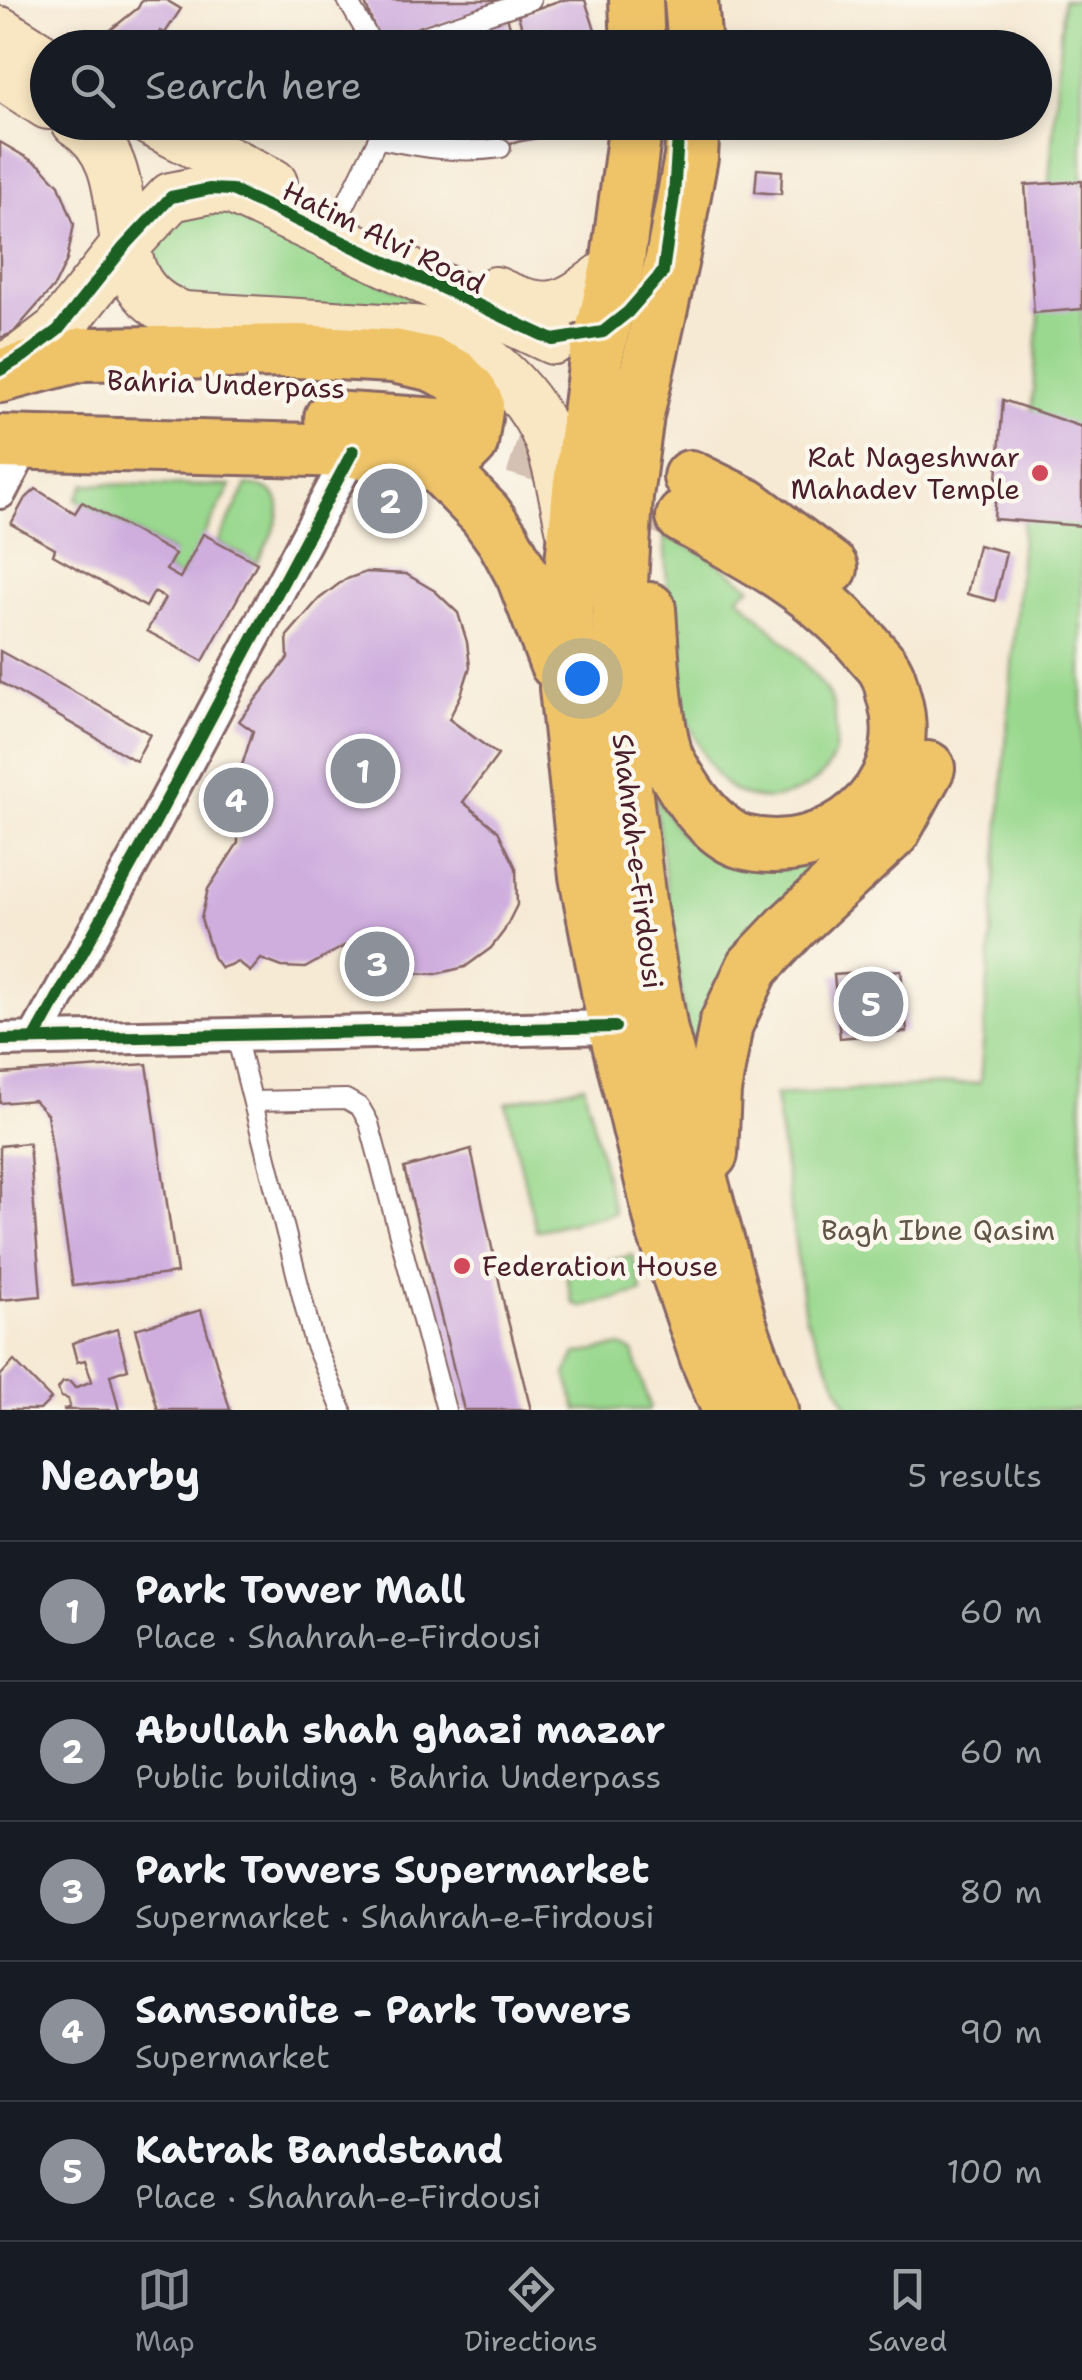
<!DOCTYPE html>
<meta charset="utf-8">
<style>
:root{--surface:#171b24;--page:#242831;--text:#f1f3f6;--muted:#9ea1a6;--line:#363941;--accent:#8c9099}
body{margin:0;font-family:"Shantell Sans",sans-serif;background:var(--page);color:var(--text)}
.you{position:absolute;left:582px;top:678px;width:35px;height:35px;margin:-25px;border:8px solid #fff;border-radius:50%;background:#1a73e8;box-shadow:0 0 0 15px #1a73e833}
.badge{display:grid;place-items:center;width:65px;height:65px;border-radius:50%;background:var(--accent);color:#fff;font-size:32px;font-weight:700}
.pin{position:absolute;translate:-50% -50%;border:5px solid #fff;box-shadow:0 2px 10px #0006}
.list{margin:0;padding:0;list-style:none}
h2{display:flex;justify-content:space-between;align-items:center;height:130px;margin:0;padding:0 40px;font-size:42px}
h2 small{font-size:32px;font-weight:400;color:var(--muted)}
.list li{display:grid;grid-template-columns:65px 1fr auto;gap:30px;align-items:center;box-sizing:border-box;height:140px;padding:0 40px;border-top:2px solid var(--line)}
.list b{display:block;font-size:38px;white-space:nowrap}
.list p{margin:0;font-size:32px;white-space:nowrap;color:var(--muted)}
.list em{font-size:32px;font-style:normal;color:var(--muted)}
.icon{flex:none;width:55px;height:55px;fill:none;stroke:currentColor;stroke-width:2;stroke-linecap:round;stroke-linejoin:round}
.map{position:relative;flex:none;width:1082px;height:1410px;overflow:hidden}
.search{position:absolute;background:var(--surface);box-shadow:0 5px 15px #0003;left:30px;right:30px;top:30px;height:110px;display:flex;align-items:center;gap:25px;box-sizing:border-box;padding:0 35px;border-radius:55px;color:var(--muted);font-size:38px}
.sheet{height:830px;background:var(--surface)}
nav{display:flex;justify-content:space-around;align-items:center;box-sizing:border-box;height:140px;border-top:2px solid var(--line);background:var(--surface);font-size:28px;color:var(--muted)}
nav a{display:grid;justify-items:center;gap:5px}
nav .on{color:var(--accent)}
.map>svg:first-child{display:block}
.green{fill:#99d88e;stroke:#727c5c;stroke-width:2.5}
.building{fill:#cfaede}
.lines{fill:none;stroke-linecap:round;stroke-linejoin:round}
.primary-tunnel{stroke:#d4c1b3;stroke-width:52;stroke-dasharray:52 26;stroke-linecap:butt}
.lane-casing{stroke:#866666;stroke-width:22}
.street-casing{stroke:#866666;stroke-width:38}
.secondary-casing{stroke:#866666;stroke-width:52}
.primary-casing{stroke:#866666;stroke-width:58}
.lane{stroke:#fff;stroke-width:18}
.street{stroke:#fff;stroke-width:32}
.secondary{stroke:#f9e7c3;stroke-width:48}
.primary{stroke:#efc469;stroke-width:52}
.cycleway-casing{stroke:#fbf7ec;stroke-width:19}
.cycleway{stroke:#1b5e20;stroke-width:12}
.poi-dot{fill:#d1495b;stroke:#fbf7ec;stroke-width:4}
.labels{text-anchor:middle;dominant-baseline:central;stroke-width:9;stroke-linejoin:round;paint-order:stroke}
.street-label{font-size:28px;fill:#4a1f2b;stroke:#fbf7ec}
.poi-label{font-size:28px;fill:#4a1f2b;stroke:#fbf7ec;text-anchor:end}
.park-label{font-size:28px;fill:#625649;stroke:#fbf7ec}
</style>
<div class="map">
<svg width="1082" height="1410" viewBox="0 0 1082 1410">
<rect width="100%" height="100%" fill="#fbf7ec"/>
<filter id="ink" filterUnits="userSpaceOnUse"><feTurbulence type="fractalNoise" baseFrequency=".01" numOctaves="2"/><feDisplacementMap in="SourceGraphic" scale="20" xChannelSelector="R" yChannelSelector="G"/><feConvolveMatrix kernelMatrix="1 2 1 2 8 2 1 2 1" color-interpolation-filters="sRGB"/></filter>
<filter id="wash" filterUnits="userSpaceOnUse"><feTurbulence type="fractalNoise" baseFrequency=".0048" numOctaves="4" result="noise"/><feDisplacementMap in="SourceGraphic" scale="40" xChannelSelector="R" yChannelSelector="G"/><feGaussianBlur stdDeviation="2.25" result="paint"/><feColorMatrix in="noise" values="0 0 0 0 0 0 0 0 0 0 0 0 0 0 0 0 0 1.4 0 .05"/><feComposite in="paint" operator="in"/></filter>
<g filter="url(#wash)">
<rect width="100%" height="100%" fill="#f6ead5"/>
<g class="green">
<polygon points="1063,0 1082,0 1082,1410 849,1410 805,1316 775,1095 980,1083"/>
<path d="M204,195L455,319L199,303C167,285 159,280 153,243Z"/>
<polygon points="85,484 231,486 180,578 166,570 174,553 76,499"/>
<path d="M247,485C303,489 272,533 257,563L218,542Z"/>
<path d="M664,535L708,556L751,587L738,596C762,621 823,674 833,705C836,717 838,748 833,758C816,797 755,813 724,783C702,762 688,716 673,690Z"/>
<polygon points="654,795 683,837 728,860 840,851 718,985 689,1055"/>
<polygon points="584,1085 614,1213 536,1231 506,1103"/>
<polygon points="633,1255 642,1292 582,1307 573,1303 567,1278 571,1270"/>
<polygon points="622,1346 633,1352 650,1407 648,1410 577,1410 566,1374 576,1354"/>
</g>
<g id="blocks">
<g class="building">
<polygon points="142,0 166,0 181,9 165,33 160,31 152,48 119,48 108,32 138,8"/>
<polygon points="364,0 501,0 503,5 380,44"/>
<polygon points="561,0 585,0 598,39 572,48 528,48 518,15"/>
<polygon points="507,17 517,48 418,48 418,47"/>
<polygon points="414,122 574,122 574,131 474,150 421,138"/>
<polygon points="0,142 41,166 59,185 74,224 67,260 55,285 13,333 0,338"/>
<polygon points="757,169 782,171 781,194 755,192"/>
<polygon points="1082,181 1082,309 1034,313 1025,185"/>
<polygon points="1003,400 1082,427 1082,526 994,519"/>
<polygon points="36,489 75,513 82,502 175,554 166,570 180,578 203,534 257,563 203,661 147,631 165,598 154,592 146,607 53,555 55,549 11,524 24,500"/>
<polygon points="978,545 1006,552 995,601 967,594"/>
<polygon points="366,572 406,574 435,591 458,613 467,642 470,667 461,695 449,719 498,755 463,802 498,831 516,868 517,905 504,931 491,948 465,967 436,974 406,973 377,964 346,945 305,968 282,967 261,959 250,972 238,962 221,968 213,957 201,919 208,889 238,843 237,781 253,731 239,721 288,658 287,636 319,599 344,580"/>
<polygon points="0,651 150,734 136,761 0,682"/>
<polygon points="901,970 907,1032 840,1038 834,975"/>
<polygon points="147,1064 177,1273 73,1286 47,1114 34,1100 0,1103 0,1074"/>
<polygon points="29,1143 41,1296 0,1300 0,1146"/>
<polygon points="471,1149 505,1309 531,1410 464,1410 404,1168"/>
<polygon points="201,1310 230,1410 158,1410 135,1329"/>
<polygon points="117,1329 128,1369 110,1375 119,1410 63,1410 70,1407 68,1399 61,1397 58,1389 63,1382 70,1382 75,1388 92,1381 85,1360 77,1362 72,1343"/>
<polygon points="14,1361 51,1399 40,1410 0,1410 0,1376"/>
</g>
</g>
</g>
<g filter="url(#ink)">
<use href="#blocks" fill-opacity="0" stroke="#866666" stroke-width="2.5"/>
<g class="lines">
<polyline class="primary-tunnel" points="440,425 551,459 683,517"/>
<defs>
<g id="lane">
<polyline points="347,0 375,48"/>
<polyline points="387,48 531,0"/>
<path d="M380,139C422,148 459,154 501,148"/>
<polyline points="341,214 386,122"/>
<polyline points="236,1036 313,1340 342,1410"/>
<polyline points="253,1101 346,1099 360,1107 369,1123 446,1410"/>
</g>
<g id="street">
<polyline points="0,492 26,442"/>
<polyline points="35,1038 148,835 353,451"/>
<polyline points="0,1040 615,1027"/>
</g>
<g id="secondary">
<polyline points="0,31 48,61"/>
<polyline points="0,74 48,105"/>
<path d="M76,122C154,171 86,286 184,316L399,329C411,330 426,330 437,334C486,350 532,396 550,444C559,471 564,499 570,527"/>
<polyline points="151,122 273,183"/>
<path d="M495,291C556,320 567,303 617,267"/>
<polyline points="0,370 24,356 58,330 124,247 171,197 210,189 232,190 553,340"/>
</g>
<g id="primary">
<polyline points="636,0 638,48"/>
<polyline points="691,0 695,48"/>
<polyline points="636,122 617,267 596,359 579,491 567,613 566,688 586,876 615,1027 664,1232 708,1361 729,1410"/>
<polyline points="693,122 691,157 673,254 637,415 626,496 617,653 623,771 640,910 661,1031 740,1325 771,1410"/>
<polyline points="0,376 83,354 298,351 393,356 431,364 454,375 470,391 477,404 471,443 454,460 439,467"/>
<polyline points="331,418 440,425"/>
<polyline points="0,442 353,451 439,467 485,514 503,539 523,576 556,663"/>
<polyline points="690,477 747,505 831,568"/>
<path d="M649,609C652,651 654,713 665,753C668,764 677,776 683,786C695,806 720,836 743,842C830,864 918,791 895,701C892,692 891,680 886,672C882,663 873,656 867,648C817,588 751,554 683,517"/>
<polyline points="711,1154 714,1091 726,1024 753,967 793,925 893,832 928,768"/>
</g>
</defs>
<use href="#lane" class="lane-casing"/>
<use href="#street" class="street-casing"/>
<use href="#secondary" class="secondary-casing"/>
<use href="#primary" class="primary-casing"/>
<use href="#lane" class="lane"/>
<use href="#street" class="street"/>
<use href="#secondary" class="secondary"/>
<use href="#primary" class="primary"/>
<defs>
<g id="cycleway">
<polyline points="0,370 24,356 58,330 124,247 171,197 210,189 232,190 553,340 603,332 628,312 663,272 674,196 679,122"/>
<polyline points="35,1038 148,835 353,451"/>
<polyline points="0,1040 615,1027"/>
</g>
</defs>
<use href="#cycleway" class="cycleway-casing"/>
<use href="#cycleway" class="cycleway"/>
</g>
</g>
<g class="poi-dot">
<circle cx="1040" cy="473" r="10"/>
<circle cx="462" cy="1266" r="10"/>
</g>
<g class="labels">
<g class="street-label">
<text transform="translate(384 237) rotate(26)">Hatim Alvi Road</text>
<text transform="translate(226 384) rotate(2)">Bahria Underpass</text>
<text transform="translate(638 861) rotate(83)">Shahrah-e-Firdousi</text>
</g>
<g class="poi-label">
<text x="1020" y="457">Rat Nageshwar<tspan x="1020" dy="32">Mahadev Temple</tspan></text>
<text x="482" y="1266" text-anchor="start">Federation House</text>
</g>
<g class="park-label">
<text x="938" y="1230">Bagh Ibne Qasim</text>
</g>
</g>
</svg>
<div class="you"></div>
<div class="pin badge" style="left:363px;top:771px">1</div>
<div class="pin badge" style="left:390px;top:501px">2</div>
<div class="pin badge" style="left:377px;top:964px">3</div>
<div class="pin badge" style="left:236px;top:800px">4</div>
<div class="pin badge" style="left:871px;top:1004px">5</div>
<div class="search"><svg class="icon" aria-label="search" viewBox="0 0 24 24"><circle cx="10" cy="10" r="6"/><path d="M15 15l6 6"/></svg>Search here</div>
</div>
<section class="sheet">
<h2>Nearby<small>5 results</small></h2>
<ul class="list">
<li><span class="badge">1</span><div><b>Park Tower Mall</b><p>Place · Shahrah-e-Firdousi</p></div><em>60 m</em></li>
<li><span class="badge">2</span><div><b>Abullah shah ghazi mazar</b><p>Public building · Bahria Underpass</p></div><em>60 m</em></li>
<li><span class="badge">3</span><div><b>Park Towers Supermarket</b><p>Supermarket · Shahrah-e-Firdousi</p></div><em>80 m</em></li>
<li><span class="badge">4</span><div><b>Samsonite - Park Towers</b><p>Supermarket</p></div><em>90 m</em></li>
<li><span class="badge">5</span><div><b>Katrak Bandstand</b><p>Place · Shahrah-e-Firdousi</p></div><em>100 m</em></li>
</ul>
</section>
<nav>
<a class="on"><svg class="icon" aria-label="map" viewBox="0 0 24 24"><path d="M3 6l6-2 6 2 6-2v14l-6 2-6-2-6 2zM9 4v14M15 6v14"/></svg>Map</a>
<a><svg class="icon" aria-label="directions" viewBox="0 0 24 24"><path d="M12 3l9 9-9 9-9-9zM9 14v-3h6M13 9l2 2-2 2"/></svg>Directions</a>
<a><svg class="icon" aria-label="saved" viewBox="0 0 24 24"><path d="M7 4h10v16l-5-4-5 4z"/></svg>Saved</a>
</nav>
